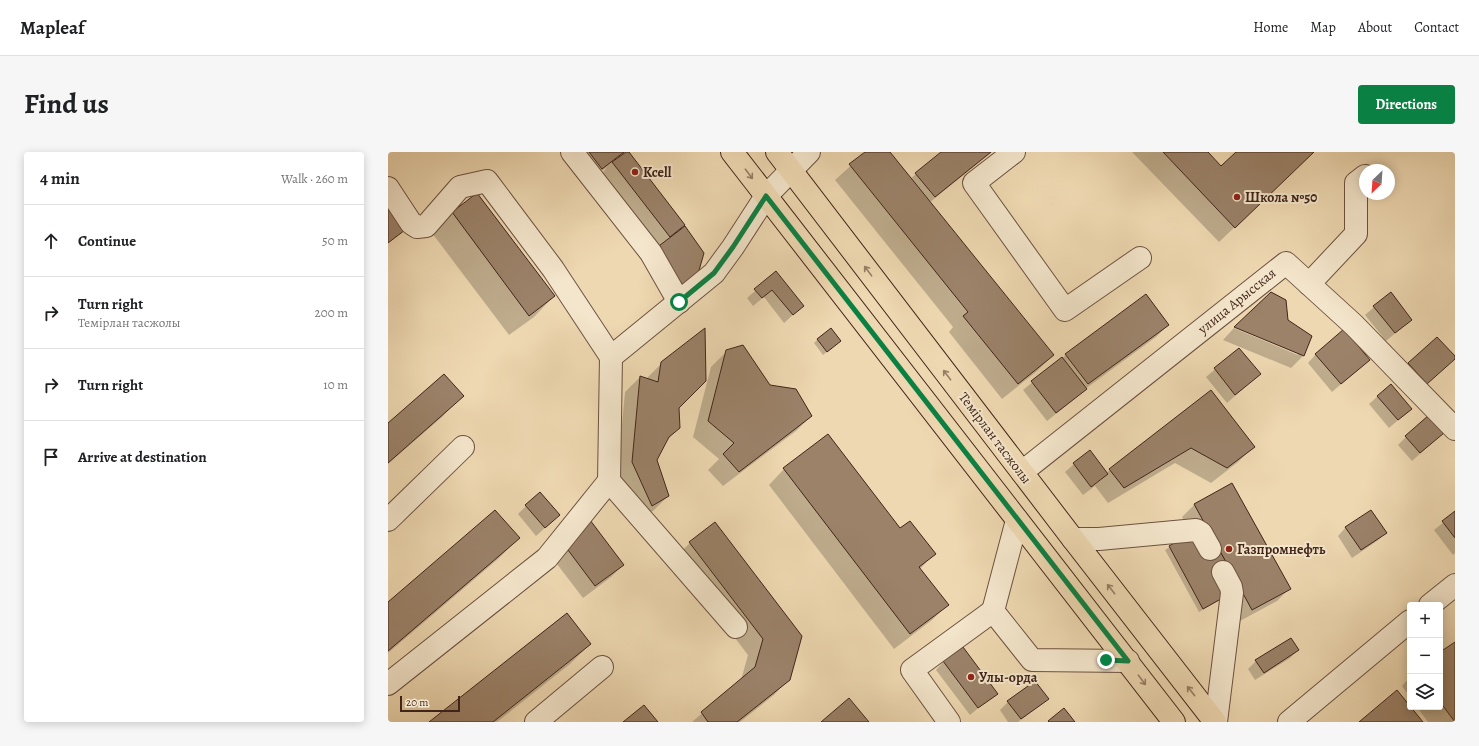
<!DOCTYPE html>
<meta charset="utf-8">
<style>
:root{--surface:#fff;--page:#f6f6f6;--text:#202124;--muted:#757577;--line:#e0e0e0;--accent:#0b8043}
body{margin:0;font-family:Alegreya,serif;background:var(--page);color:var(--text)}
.controls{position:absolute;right:12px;bottom:12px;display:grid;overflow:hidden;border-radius:4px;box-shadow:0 2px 10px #0003}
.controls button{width:36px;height:36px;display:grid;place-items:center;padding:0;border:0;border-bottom:1px solid var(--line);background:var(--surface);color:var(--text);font:20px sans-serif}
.compass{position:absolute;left:971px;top:12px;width:36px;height:36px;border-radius:50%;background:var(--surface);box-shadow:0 2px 10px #0003;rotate:205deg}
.scale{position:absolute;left:12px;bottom:10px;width:60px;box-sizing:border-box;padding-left:4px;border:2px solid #41251a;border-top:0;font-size:11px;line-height:14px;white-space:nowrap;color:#41251a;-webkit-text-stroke:3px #f4e6cc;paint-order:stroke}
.stop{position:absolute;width:12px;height:12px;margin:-9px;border:3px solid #0b8043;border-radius:50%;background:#fff}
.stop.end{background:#0b8043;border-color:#fff;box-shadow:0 1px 4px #0008}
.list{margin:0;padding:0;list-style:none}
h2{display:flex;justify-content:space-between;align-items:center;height:52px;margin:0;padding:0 16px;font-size:17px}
h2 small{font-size:13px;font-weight:400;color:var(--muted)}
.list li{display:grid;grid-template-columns:26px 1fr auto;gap:12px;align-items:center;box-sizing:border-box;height:72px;padding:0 16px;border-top:1px solid var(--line)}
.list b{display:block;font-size:15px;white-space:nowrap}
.list p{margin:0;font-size:13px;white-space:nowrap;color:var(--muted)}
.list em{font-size:13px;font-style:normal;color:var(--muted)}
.icon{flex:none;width:22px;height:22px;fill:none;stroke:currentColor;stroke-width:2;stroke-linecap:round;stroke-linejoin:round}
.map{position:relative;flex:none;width:1067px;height:570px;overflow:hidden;border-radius:4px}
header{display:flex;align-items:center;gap:24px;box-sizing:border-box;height:56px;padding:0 20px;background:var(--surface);border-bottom:1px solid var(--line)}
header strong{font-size:19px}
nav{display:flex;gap:22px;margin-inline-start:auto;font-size:14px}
.intro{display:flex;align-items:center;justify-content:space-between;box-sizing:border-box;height:96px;padding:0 24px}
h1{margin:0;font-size:28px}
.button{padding:10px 18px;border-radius:4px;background:var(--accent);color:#fff;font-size:14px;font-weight:700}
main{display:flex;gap:24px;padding:0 24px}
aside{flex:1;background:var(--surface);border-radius:4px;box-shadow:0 2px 10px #0003}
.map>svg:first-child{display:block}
.shadow{fill:#0003}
.building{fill:#9b8269;stroke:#41251a}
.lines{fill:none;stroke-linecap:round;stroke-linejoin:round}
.minor-casing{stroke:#6c5240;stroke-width:24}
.major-casing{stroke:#41251a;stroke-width:24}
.minor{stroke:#f4e6cc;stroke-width:22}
.major{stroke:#eed8b1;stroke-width:22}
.oneway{stroke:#987e66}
.route{stroke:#0b8043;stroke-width:5}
.poi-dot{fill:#8f2418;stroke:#f4e6cc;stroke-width:1.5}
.labels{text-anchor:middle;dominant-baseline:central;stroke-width:4;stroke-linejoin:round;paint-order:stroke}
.poi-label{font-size:14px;font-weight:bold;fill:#41251a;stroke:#f4e6cc;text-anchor:start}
.street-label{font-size:14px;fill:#41251a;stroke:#f4e6cc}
</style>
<header>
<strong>Mapleaf</strong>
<nav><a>Home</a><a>Map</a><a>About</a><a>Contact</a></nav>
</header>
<div class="intro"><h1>Find us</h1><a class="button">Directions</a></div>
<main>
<aside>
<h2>4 min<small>Walk · 260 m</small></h2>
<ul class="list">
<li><svg class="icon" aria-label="ahead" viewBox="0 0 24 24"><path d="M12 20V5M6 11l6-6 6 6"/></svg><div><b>Continue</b></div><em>50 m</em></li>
<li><svg class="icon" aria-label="right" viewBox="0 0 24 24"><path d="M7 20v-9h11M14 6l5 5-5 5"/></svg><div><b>Turn right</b><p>Темірлан тасжолы</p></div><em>200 m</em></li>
<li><svg class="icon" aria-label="right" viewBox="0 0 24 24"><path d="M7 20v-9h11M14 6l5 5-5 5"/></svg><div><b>Turn right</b></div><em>10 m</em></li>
<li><svg class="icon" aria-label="arrive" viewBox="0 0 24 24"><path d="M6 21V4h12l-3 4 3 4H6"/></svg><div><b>Arrive at destination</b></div></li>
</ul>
</aside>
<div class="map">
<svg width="1067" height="570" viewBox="0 0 1067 570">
<rect width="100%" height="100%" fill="#eed8b1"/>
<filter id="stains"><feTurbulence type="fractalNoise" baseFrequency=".005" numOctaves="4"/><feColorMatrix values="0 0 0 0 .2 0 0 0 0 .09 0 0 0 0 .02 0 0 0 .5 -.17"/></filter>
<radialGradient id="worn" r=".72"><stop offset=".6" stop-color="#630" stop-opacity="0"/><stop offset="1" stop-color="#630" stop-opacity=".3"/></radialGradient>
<g class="shadow">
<polygon points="180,0 239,0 296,73 289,80 303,126 290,135 213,23 219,15 202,28"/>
<polygon points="478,0 501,0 522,27 555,0 604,0 541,51 665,203 649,219 614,247 561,180 565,175 447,28"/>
<polygon points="744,0 818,0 833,15 849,0 926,0 831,90"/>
<polygon points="64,61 166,144 146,165 121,183 44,81"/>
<polygon points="388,121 415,154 396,171 376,145 365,154 359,146"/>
<polygon points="1002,141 1023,168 998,189 977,163"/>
<polygon points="758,144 780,173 768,185 697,237 689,245 659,269 635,238 678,203"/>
<polygon points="899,169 915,204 903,216 835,188 846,176 910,203"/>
<polygon points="430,187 447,193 435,203 426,191"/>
<polygon points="851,197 872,222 839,251 818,225"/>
<polygon points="339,199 381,233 423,264 408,279 335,334 320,318 331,307 305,285 323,215"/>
<polygon points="928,202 981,208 944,240 920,211"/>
<polygon points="274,211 290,256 291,276 279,288 267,308 280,344 265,359 248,368 229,326 237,240 252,225 258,227"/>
<polygon points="1021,212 1059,214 1030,239 1013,220"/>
<polygon points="823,240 865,295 850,310 823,331 787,311 720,351 707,334 695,343 677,320 701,299 718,321"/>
<polygon points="74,244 54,265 0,312 0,273"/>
<polygon points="990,244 1023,257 1001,276 981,252"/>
<polygon points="1018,285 1046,289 1024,309 1010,293"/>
<polygon points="396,317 512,378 546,402 532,417 559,453 544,468 506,497 381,333"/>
<polygon points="843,332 901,437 889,449 852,469 837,443 832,448 811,460 777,398 804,382 794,365 806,353"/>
<polygon points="138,354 171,363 148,384 130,362"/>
<polygon points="1067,361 1067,401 1065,403 1046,378"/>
<polygon points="327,371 401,527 386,543 352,570 304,570 353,528 360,503 286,406 302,391"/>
<polygon points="958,375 998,381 989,389 964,406 950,384"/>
<polygon points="131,386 110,407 0,501 0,451"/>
<polygon points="174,391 235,413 223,425 195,446 162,403"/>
<polygon points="1067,491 1067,570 1040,570 1029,555 1052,555 1052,502"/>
<polygon points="202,492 182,512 109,570 42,570"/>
<polygon points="910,498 902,506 867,528 860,517 868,509"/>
<polygon points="556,509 608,541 582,563 548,518"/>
<polygon points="1022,525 1022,545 1014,534"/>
<polygon points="659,547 630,570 620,570 612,558 620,550"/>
</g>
<g class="building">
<polygon points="201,0 236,0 214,17"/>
<polygon points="238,0 241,0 297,73 282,85 224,10"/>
<polygon points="477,0 502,0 666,203 630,232 575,164 580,160 461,12"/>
<polygon points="553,0 603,0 547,45 527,21"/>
<polygon points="775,0 820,0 833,14 848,0 926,0 847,76"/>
<polygon points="89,41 167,144 141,164 64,60"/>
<polygon points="0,57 17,78 0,91"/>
<polygon points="297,74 316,101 310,122 295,133 267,97"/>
<polygon points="388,119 416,154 405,163 384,138 374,146 366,137"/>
<polygon points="883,140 898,148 900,168 924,184 916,204 846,175"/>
<polygon points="1003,140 1024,168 1007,181 985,154"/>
<polygon points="758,142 781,173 700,232 677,202"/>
<polygon points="317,176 318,229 291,256 292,276 281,285 269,308 281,344 264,354 244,310 252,224 270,230 273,210"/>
<polygon points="443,176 453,189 439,200 429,187"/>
<polygon points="956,177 982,208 953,232 927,202"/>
<polygon points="1049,185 1067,204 1067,207 1039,232 1020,211"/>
<polygon points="355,193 382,233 408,237 424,264 351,320 335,302 346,291 320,269 338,198"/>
<polygon points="851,196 873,222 847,243 826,216"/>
<polygon points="674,205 699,237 668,261 643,229"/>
<polygon points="56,222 76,244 0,311 0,271"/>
<polygon points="1003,232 1024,257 1010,268 989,244"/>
<polygon points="823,238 867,295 839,316 803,296 736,336 721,317"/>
<polygon points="1041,263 1056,281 1032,301 1017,284"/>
<polygon points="440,282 512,376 522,369 548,402 531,415 561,453 522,482 395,316"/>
<polygon points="702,298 720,322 703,335 685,311"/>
<polygon points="844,331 903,437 864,458 806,352"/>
<polygon points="152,340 172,363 157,376 137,353"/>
<polygon points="107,358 132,386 0,499 0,450"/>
<polygon points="983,358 999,381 973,398 957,375"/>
<polygon points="1067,359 1067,386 1054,369"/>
<polygon points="202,368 236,413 207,434 174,390"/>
<polygon points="327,370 414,484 402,528 349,570 320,570 313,560 367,515 375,487 301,390"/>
<polygon points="804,381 829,394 842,417 838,444 815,457 781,394"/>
<polygon points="179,461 203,492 105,570 41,570"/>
<polygon points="903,486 911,498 876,521 867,508"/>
<polygon points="1067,490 1067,570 1052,550 1052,500"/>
<polygon points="575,495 610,542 590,556 555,509"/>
<polygon points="647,529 661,547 633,567 619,549"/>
<polygon points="1009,538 1035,570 971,570"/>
<polygon points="461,546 481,570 433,570"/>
<polygon points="256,553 270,570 235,570"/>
<polygon points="676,556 687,570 661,570 660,569"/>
</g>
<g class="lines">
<defs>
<g id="minor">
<polyline points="184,0 263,101 291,150"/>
<polyline points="626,0 586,31 677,158 752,106"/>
<polyline points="0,36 23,71 29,75 38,74 72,35 99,29 165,117 223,205"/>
<polyline points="921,132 968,82 968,31 977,24"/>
<polyline points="634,320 898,111 966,173 1067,277"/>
<polyline points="0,368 75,295"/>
<polyline points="629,368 605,459 644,508 740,509"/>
<polyline points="685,387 711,387 808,378 813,381 822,397"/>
<polyline points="1042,453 1067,433"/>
<polyline points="348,475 221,329 223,205 326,121 345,95 378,44 421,0"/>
<polyline points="0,532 159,406 221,329"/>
<polyline points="148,570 214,515"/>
<polyline points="561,570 524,518 605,459"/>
<polyline points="828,570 844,441 843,435 835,420"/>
<polyline points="901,570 1022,469"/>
</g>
<g id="major">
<polyline points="344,0 786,570"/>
<polyline points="389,0 685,387 827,570"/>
</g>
</defs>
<use href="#minor" class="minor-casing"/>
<use href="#major" class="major-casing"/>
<use href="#minor" class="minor"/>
<use href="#major" class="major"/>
</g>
<defs><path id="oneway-shaft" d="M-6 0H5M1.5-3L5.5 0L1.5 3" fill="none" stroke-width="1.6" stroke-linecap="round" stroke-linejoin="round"/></defs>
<g class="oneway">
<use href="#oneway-shaft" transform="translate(361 22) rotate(53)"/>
<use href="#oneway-shaft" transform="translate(480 119) rotate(-127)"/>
<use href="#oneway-shaft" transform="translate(559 223) rotate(-127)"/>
<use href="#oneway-shaft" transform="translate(723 437) rotate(-128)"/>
<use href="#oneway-shaft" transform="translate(754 528) rotate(53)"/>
<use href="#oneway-shaft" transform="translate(803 539) rotate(-128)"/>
</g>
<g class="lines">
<polyline class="route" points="291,150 326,121 345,95 378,44 740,509 718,508"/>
</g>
<g class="poi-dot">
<circle cx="247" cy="20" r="4"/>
<circle cx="849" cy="45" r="4"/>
<circle cx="841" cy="397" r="4"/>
<circle cx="583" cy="525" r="4"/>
</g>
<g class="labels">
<g class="poi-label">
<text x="255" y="20">Kcell</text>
<text x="857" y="45">Школа №50</text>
<text x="849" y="397">Газпромнефть</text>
<text x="591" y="525">Улы-орда</text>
</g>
<g class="street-label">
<text transform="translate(849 149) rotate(-39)">улица Арысская</text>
<text transform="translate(607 286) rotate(53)">Темірлан тасжолы</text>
</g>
</g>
<rect width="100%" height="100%" filter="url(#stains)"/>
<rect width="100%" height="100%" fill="url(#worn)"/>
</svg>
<div class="controls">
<button>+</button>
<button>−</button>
<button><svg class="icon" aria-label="layers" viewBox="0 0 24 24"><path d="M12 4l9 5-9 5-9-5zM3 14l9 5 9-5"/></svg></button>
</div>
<svg class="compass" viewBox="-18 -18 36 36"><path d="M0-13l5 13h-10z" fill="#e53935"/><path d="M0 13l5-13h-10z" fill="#757577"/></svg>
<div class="scale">20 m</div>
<div class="stop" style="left:291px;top:150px"></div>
<div class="stop end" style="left:718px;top:508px"></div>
</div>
</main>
